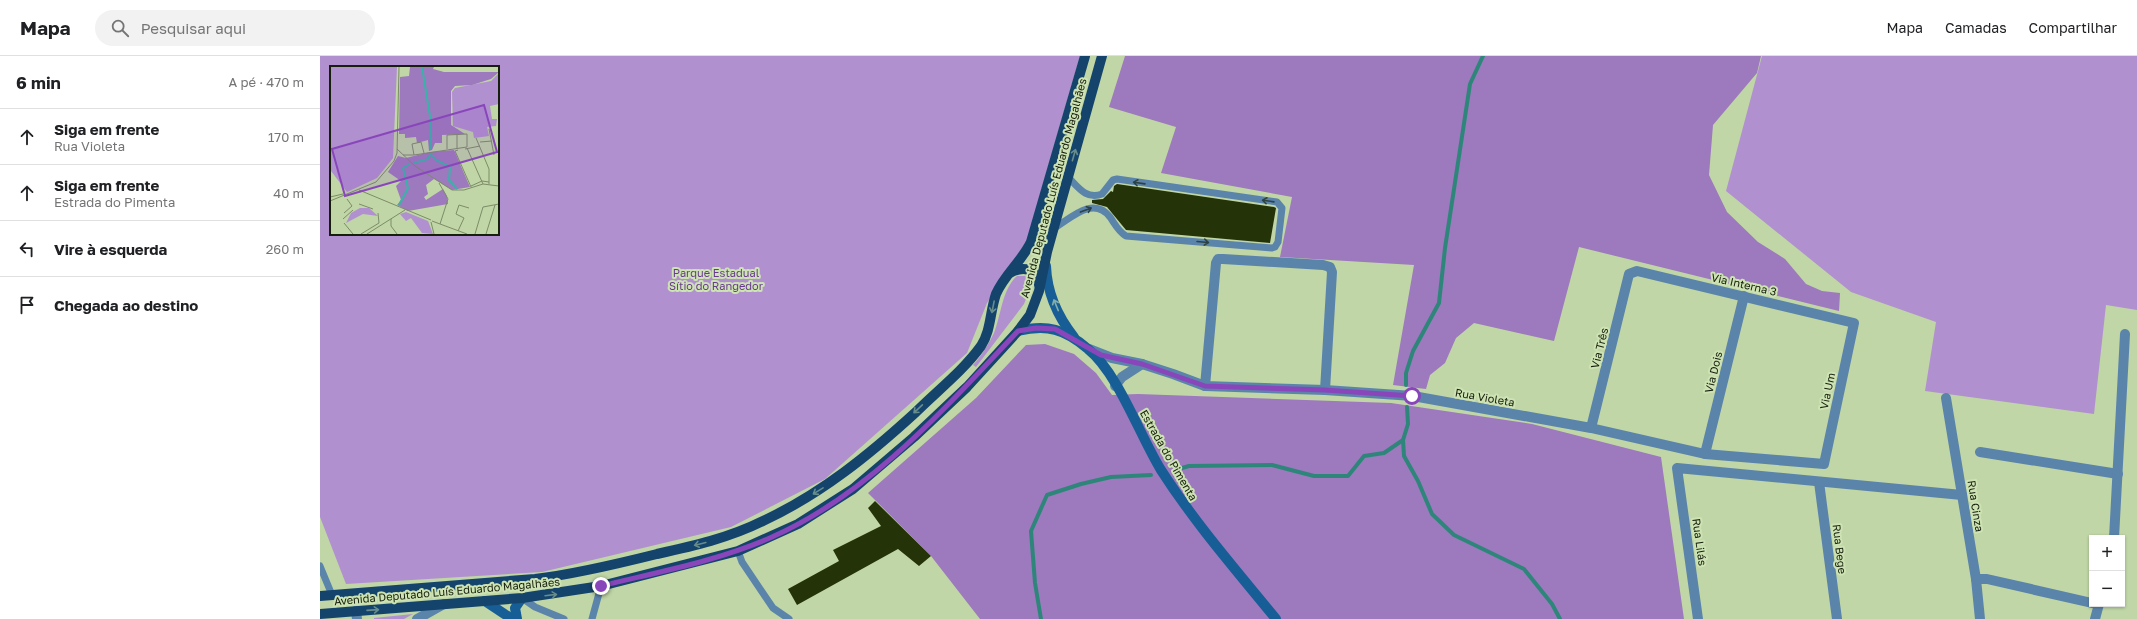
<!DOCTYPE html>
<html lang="pt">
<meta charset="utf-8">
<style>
:root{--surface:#fff;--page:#f2f2f2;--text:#202124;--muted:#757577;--line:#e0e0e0}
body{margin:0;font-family:"Golos Text",sans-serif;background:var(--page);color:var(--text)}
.controls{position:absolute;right:12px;bottom:12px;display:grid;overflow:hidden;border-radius:0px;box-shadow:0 1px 3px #0004}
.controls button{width:36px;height:36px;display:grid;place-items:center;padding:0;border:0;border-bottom:1px solid var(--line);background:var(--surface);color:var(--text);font:20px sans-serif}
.stop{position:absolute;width:12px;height:12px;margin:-9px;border:3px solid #8946bb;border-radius:50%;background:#fff}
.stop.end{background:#8946bb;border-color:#fff;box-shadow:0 1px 4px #0008}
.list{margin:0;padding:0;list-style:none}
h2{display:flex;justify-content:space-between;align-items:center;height:52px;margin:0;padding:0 16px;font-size:17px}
h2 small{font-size:13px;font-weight:400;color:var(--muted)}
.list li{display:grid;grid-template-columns:26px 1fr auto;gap:12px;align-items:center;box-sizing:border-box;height:56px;padding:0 16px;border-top:1px solid var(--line)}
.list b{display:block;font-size:15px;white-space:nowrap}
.list p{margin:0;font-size:13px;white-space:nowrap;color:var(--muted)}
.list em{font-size:13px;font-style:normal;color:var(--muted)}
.icon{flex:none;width:22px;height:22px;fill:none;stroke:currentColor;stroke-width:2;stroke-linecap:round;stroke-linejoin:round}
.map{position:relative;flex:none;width:1817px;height:563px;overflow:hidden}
header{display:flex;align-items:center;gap:24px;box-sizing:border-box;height:56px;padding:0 20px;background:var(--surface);border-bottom:1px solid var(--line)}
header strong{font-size:19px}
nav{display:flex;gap:22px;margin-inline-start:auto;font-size:14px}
.search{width:280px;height:36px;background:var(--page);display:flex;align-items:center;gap:10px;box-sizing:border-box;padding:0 14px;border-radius:22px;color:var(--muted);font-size:15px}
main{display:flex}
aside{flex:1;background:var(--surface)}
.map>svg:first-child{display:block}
.green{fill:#b190cf;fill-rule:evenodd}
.forest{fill:#9d79bd}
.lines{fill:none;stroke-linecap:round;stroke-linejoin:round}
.stream{stroke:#2e867b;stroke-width:4}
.building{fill:#243408}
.lane{stroke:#5b84ab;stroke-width:7}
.street{stroke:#5b84ab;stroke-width:10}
.secondary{stroke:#175e97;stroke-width:10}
.primary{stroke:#14446c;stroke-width:10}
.oneway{stroke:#678c8c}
.oneway2{stroke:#2e4244}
.oneway3{stroke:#84aea8}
.route{stroke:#8946bb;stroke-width:5}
.labels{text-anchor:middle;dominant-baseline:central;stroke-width:4;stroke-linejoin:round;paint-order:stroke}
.street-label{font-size:11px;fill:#161e0c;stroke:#cde3b3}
.park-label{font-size:11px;fill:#693b8e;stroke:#cde3b3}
.inset-river{fill:none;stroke:#38b3aa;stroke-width:2}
.inset-road{fill:none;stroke:#7c8c68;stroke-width:1}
.view{fill:#8946bb;fill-opacity:0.15;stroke:#8946bb;stroke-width:2}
.inset-edge{fill:none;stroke:#161e0c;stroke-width:2}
</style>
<header>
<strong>Mapa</strong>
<div class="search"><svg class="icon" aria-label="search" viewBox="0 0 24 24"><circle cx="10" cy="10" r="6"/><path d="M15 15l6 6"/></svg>Pesquisar aqui</div>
<nav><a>Mapa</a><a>Camadas</a><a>Compartilhar</a></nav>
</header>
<main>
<aside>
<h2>6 min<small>A pé · 470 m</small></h2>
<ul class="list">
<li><svg class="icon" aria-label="ahead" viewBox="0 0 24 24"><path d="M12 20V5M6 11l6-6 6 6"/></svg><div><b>Siga em frente</b><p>Rua Violeta</p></div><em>170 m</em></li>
<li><svg class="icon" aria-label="ahead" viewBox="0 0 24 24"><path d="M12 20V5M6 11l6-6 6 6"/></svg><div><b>Siga em frente</b><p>Estrada do Pimenta</p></div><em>40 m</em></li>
<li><svg class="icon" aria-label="left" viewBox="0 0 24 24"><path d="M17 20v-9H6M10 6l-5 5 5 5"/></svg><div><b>Vire à esquerda</b></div><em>260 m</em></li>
<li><svg class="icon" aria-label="arrive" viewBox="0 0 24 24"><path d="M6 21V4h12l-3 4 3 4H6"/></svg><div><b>Chegada ao destino</b></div></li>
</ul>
</aside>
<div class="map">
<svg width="1817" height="563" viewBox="0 0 1817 563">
<rect width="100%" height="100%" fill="#c0d6a6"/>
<g class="green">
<path d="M0,0H760L707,184L667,247L647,297L505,423L411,471L222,516L26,528L0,461ZM11,11H178V178H11Z"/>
<polygon points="1442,0 1817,0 1817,254 1786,249 1774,358 1605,335 1616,266 1531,236 1406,135"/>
<path d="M697,220H705L710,224L708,238L704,248L656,311L653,309C662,299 668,289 674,277C681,260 682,233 697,220Z"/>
<polygon points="93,558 84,563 54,563 54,562"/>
</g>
<g class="forest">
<polygon points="805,0 1441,0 1437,17 1393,69 1389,119 1407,156 1438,186 1465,203 1486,228 1502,235 1520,237 1519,255 1259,191 1234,285 1154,267 1136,282 1125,307 1110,319 1106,333 1073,329 1094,209 960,201 972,141 841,117 856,71 789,51"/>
<polygon points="725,288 754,298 776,317 792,339 818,338 1071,347 1212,368 1341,401 1364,563 660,563 611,500 548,437 656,342 706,289"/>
</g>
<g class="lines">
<g class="stream">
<polyline points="1086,329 1086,317 1093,295 1119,247 1125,192 1150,28 1163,0"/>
<polyline points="1083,384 1084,400 1098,425 1112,458 1134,479 1204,513 1232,548 1240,563"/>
<polyline points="855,414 869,410 952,409 994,420 1028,420 1044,400 1064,397 1083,384 1088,368 1087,351"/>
<polyline points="721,563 715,527 711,475 727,439 761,428 791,421 831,419"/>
</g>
</g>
<g class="building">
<polygon points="797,128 954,151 956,152 950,187 806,174 787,151 772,147 772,144 783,143 791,135 793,136 794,130"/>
<polygon points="555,445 611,500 599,510 578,493 477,549 468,533 519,505 513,494 561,470 548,452"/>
</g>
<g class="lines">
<g class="lane">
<path d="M733,173C750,163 773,139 790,161C795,168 798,175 806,180L952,192L955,191L958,186L962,152L957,146L797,123L793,124L782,138C766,144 758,131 748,121"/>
<polyline points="418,495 422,506 453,552 469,563"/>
<polyline points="0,510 12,539"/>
<polyline points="202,542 215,551 244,563"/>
<polyline points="272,563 281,530"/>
</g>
<g class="street">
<polyline points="769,293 792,302 822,308 853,318 885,330 1005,334 1093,340 1271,372 1385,398 1504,408 1534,267 1317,215 1309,218 1271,372"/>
<polyline points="795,330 802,321 822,308"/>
<polyline points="885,330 896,207 898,203 903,203 1003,209 1010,211 1012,216 1005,334"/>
<polyline points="1626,342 1656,523 1660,563"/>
<polyline points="1660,396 1798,418"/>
<polyline points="1385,398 1424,240"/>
<polyline points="1499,426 1517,563"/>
<polyline points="1794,482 1805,278"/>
<polyline points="1656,523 1667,523 1772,547"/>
<polyline points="36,555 37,563"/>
<polyline points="97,563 124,548"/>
<polyline points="1378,563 1357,412 1642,439"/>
<polyline points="1775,563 1779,548"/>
</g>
<g class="secondary">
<path d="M726,210C727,236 738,261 754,281"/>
<path d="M698,275C727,268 745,273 768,293C798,317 820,380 841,414C875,467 916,514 956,563"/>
<polyline points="165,545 192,563"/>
<polyline points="197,563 195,552 202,542"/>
</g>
<g class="primary">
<path d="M690,217C704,209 717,213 719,229"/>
<path d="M0,540L215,523C256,518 297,508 337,498C373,490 409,482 443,465C501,438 549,399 596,356C617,335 643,315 661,290C671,275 670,255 676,238C684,219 702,205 711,186L765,0"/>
<polyline points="0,558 202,542 281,530 418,495 478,468 533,433 594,381 647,331 698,275 710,259 719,235 727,196 782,0"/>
</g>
</g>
<defs><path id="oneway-shaft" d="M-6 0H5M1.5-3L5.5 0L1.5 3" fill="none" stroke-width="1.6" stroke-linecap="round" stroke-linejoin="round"/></defs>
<g class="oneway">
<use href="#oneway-shaft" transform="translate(754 99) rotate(-74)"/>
<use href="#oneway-shaft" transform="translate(673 251) rotate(101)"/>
<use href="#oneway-shaft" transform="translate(598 353) rotate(137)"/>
<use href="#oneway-shaft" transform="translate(498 435) rotate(148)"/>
<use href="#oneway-shaft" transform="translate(380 488) rotate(166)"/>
<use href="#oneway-shaft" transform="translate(231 539) rotate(-7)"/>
<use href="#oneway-shaft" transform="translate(53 554) rotate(-4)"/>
</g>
<g class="oneway2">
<use href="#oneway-shaft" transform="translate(819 127) rotate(-172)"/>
<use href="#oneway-shaft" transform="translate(948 145) rotate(-172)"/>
<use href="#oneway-shaft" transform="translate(766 154) rotate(-20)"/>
<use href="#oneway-shaft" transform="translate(883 186) rotate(5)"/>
</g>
<use class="oneway3" href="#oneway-shaft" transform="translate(736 249) rotate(-112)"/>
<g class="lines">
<path class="route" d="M281,530C338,516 398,505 452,481C551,437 625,352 698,275L716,272L735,273L781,299L822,308L885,330L1005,334L1092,340"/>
</g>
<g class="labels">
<g class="street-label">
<text transform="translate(733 132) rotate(-75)">Avenida Deputado Luís Eduardo Magalhães</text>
<text transform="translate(1424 228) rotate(13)">Via Interna 3</text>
<text transform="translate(1279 292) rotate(-76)">Via Três</text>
<text transform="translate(1393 316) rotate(-76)">Via Dois</text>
<text transform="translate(1507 335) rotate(-78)">Via Um</text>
<text transform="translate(1165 341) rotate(10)">Rua Violeta</text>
<text transform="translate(849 399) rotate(60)">Estrada do Pimenta</text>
<text transform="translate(1656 450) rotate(81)">Rua Cinza</text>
<text transform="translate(1380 486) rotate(82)">Rua Lilás</text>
<text transform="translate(1520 493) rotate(83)">Rua Bege</text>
<text transform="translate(127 535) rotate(-5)">Avenida Deputado Luís Eduardo Magalhães</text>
</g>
<g class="park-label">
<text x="396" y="216">Parque Estadual<tspan x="396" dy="13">Sítio do Rangedor</tspan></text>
</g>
</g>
<g transform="translate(10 10)">
<rect width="169" height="169" fill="#c0d6a6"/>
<path d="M0,1H67L63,92L47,112L17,126L1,105ZM169,7V38L160,40L162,53H167L166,60L157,61L159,70L144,72L143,66L123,60L122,26L125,22L161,15ZM30,142H39L48,150L33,148L16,157L21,147ZM76,146L98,155L103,168L92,167L81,152L76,155L70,148Z" fill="#b190cf"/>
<path d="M80,1H104L103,3L114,6H169L161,13L142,19L125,20L121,25V59L135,68L112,69V77H105L102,84L99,85L98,74L87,77L86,71L75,72V68H69L70,11L79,10ZM124,84L140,121L122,124L104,113L96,119L98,128L94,131L96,134L113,123L117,130L118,138L78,145L67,139L71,134L66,120L71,115L58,106L68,90L76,92L100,86Z" fill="#9d79bd"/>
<path class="inset-river" d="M92,1L100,50L101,84M102,89L106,94L120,101L119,114L127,123M84,97L98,93L101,87M69,139L78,122L73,102L80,98"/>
<path class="inset-road" d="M159,63L164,89M127,69V83M146,72L159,103V118M150,76L162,75M137,82L153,118M67,83L85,100L122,124H134L153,118L169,120M135,83L150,80M128,84L125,85L141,121M73,89H84L137,81V68L117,69V83M84,89L82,78L91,76L94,87M109,117L118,133L110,158M141,120L152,115L159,116M29,124L101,154M0,131L13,128M0,135L46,116L64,95L67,87L69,1M29,138L43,143M14,147L22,140L17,133M13,153L23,144M61,153V160L67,168M102,155L137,168M101,156L104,168M14,157L23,168M128,165L134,152L126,148L129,139L139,142M31,168L49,157L48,147M37,168L75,144M145,168L153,141L169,138M156,168L165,139"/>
<path class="view" d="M154,39L167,86L15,130L2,83Z"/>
<rect width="169" height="169" class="inset-edge"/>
</g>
</svg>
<div class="controls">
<button>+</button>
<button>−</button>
</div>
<div class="stop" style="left:1092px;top:340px"></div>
<div class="stop end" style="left:281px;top:530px"></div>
</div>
</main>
